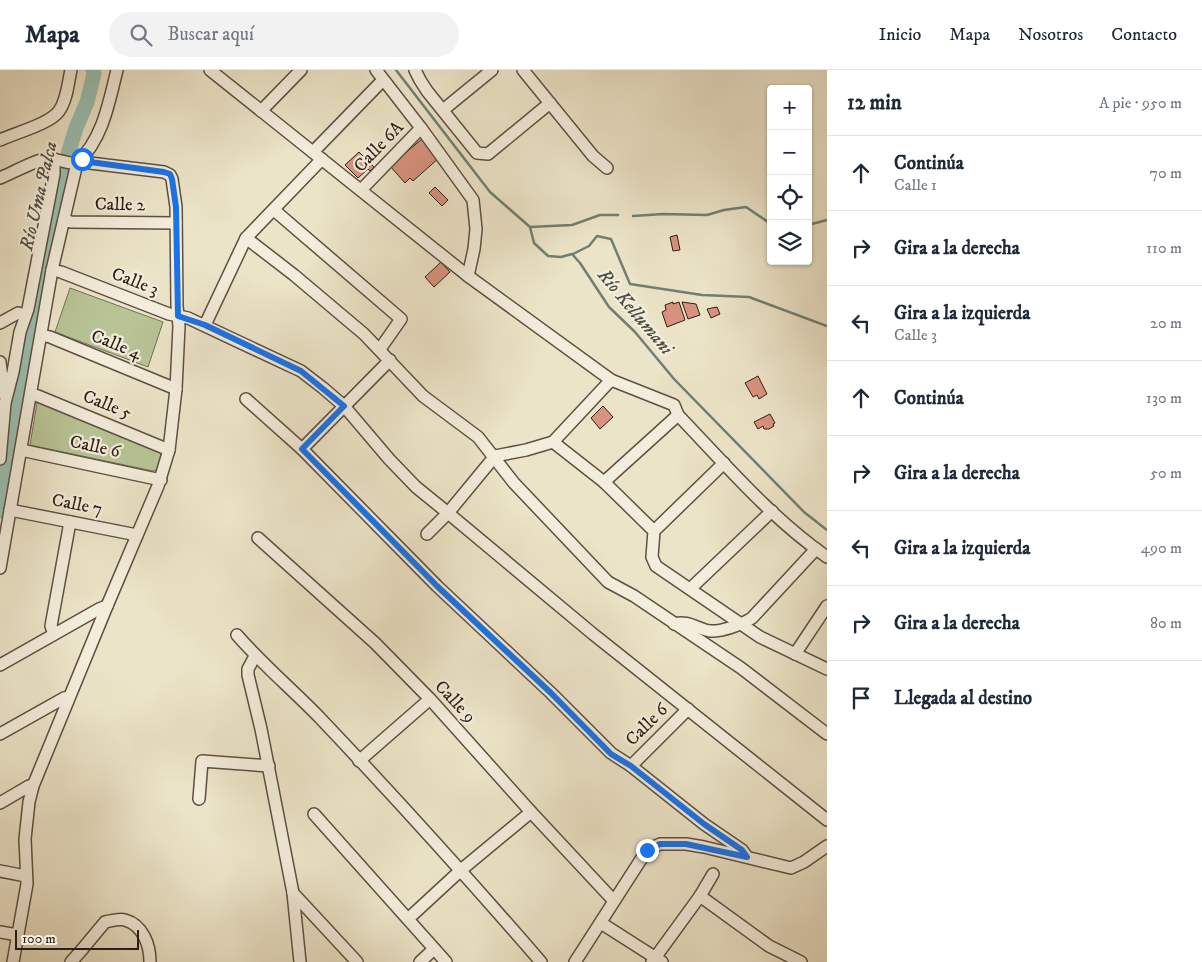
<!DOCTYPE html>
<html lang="es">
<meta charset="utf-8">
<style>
:root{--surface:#fff;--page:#f2f2f3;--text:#1f2937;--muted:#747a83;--line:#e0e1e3}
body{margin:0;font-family:"IM FELL DW Pica",serif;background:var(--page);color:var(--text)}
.controls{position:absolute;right:15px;top:15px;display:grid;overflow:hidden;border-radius:5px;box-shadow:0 1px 4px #0004}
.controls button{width:45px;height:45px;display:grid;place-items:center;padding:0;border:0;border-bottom:1px solid var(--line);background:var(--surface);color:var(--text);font:25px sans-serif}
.scale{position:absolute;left:15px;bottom:12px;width:124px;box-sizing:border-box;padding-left:5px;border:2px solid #2e1e15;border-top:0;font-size:14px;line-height:18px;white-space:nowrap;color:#2e1e15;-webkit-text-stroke:4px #f3eddb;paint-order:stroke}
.stop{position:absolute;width:15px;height:15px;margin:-11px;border:4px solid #1a73e8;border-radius:50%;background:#fff}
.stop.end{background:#1a73e8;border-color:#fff;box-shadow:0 1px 5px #0008}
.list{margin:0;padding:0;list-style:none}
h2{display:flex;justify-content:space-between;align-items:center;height:65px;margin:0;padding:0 20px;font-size:21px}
h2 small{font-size:16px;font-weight:400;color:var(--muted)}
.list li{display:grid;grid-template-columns:32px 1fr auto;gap:15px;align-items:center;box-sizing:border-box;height:75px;padding:0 20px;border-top:1px solid var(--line)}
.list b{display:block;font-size:19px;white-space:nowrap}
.list p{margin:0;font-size:16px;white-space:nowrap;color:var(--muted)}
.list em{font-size:16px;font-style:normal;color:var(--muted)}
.icon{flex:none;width:28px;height:28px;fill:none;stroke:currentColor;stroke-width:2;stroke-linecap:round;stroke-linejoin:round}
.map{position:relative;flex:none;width:827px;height:892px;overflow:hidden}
header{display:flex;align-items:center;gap:30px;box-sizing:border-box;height:70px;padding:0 25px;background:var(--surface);border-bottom:1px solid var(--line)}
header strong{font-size:24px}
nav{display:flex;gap:28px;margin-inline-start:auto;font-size:18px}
.search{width:350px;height:45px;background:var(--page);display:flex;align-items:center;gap:12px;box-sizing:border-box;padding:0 18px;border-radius:28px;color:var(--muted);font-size:19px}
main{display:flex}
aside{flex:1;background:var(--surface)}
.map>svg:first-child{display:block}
.green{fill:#b8c496;stroke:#737156}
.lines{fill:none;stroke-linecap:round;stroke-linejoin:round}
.stream{stroke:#6f7f72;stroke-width:2.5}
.river{stroke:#9abfb0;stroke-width:15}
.building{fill:#d9937f;stroke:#2e1e15}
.minor-casing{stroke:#5e5042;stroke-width:14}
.minor{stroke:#f3eddb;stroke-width:11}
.route{stroke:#1a73e8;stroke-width:6}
.labels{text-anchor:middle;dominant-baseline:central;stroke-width:4.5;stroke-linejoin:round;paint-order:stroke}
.street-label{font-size:18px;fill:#2e1e15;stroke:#f3eddb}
.water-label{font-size:19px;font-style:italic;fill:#4e4e44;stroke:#f3eddb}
</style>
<header>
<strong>Mapa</strong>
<div class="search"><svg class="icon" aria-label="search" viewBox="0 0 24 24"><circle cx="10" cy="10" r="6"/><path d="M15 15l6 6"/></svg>Buscar aquí</div>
<nav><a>Inicio</a><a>Mapa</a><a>Nosotros</a><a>Contacto</a></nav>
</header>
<main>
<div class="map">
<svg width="827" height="892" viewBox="0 0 827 892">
<rect width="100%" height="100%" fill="#ece4c8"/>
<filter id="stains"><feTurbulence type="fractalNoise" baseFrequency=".004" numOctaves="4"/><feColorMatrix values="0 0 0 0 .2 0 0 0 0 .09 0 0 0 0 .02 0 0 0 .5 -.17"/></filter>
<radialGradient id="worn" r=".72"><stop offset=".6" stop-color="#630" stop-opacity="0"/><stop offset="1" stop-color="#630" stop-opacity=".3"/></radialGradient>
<g class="green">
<polygon points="70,218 163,252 148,297 55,262"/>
<polygon points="38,332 160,382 161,385 157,400 153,401 30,375 37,333"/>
</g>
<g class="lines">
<g class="stream">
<polyline points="396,0 490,122 530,157 534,173 548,186 561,187 572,184 580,193 609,237 635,262 674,309 804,442 827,460"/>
<polyline points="633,146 663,144 707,145 724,140 746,137 771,154"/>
<polyline points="808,155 827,150"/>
<polyline points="530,157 572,155 600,145 618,145"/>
<polyline points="573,184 589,176 597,166 611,169 630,214 702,225 749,227 827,256"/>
</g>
<polyline class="river" points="0,441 44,193 69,81 76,58 87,32 94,4 93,0"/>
</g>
<g class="building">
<polygon points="422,69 439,88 413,111 410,108 405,113 390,96"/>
<polygon points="359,82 374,97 370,101 368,99 358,108 345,95"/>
<polygon points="435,117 448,130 442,136 429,123"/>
<polygon points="677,165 680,180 673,181 670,167"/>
<polygon points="441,192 450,202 434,217 425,207"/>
<polygon points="673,232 673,234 679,232 685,250 667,257 662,242 666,240 665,235"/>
<polygon points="682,232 696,234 700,245 688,249"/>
<polygon points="717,237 720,244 711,248 707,239"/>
<polygon points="758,306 767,324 759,329 757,325 753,327 745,313"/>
<polygon points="603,336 613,347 600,359 591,348"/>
<polygon points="770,344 775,353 773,354 774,356 769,359 764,359 763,356 758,359 754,352"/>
</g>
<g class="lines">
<defs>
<g id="minor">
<path d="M210,0L468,206L611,310L674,335L678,345C725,394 771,448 827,487"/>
<polyline points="376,0 421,58 473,130 476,159 474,179 468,206"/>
<polyline points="415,0 420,10 427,21 477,83 488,84 550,33"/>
<polyline points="523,0 593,86 607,98"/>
<polyline points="443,40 492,0"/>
<polyline points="261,41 301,0"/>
<path d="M0,70C15,63 50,54 59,41C67,30 68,13 71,0"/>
<polyline points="313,82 383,10"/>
<path d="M0,108C12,103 34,91 45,89C57,87 66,95 77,93"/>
<polyline points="361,120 421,58"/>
<polyline points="274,140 401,249 380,279"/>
<polyline points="64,150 71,152 176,153"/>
<polyline points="246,168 294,205 364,264 423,326 478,367 514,413 608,512 634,526 741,598 827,664"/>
<polyline points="52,200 61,202 169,244 188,248 301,301 323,318 344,336 389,389 416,417 448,443 593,564 827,750"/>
<polyline points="0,253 18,243 25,245"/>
<polyline points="205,255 246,168 322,89"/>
<polyline points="41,265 50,267 176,319"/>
<polyline points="0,292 4,324"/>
<polyline points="31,324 38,326 169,380"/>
<polyline points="246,329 302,379 437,516 551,623 611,683 631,696 704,754 742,780 747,787"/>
<polyline points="553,372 604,412 654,461 652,487 656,496 760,567 827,599"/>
<polyline points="302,379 390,290"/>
<polyline points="21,380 161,410"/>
<polyline points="0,389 5,333 13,302 20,262 28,239 54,104 54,89"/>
<polyline points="604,412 678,345"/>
<polyline points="10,440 137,465"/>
<polyline points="654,461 724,393"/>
<polyline points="427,464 448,443 495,386 526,380 553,372 611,310"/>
<polyline points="258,468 375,573 430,629 531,742 614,831"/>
<path d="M0,498L52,200L77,93C103,69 109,32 117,0"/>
<polyline points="690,519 772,441"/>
<path d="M674,554C688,550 697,559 710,561C722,562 743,554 752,548L816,479"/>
<polyline points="54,564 51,556 70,452"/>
<path d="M237,565C263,595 293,620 320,648C396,728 469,809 541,892"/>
<polyline points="795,584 827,536"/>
<polyline points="255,586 248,599 248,605 261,659 293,823 300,892"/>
<polyline points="0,595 99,539 107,536"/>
<polyline points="0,664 64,628 69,627"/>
<polyline points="359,691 430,629"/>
<polyline points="631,696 688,639"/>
<polyline points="199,729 202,691 269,696"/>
<polyline points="0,733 29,716 33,716"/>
<polyline points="314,744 446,892"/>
<polyline points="0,801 26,806"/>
<polyline points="293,823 357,892"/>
<polyline points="700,826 769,876 801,892"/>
<polyline points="409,848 461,800 531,742"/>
<polyline points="601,853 662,892"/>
<polyline points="0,862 18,865"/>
<polyline points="13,892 27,814 25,769 29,732 33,716 107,536 158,416 169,380 176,319 179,256 177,236 176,137 172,109 170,105 164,102 90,93 82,89"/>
<path d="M71,892L80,882L105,852C111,851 119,848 125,850C143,855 150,875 150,892"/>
<polyline points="420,892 434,879"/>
<polyline points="575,892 647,780 660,774 686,774 704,777 791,798 804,792 827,776"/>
<polyline points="652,892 700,826 713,804"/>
</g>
</defs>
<use href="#minor" class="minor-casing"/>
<use href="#minor" class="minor"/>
</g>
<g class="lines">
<polyline class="route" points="82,89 90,92 164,102 170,104 172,109 176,137 178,246 205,255 301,301 344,336 302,379 437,516 551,623 611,684 631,696 704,754 742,780 747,787 686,774 660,774 647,780"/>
</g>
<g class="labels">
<g class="street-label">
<text transform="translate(379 77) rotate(-46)">Calle 6A</text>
<text transform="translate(120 135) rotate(1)">Calle 2</text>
<text transform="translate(135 212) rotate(21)">Calle 3</text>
<text transform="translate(116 275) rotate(22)">Calle 4</text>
<text transform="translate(107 335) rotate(22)">Calle 5</text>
<text transform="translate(95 377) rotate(12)">Calle 6</text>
<text transform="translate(77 435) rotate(11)">Calle 7</text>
<text transform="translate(455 632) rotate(47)">Calle 9</text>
<text transform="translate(647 655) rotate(-45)">Calle 6</text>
</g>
<g class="water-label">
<text transform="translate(39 126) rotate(-77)">Río Uma Palca</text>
<text transform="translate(635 242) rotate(50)">Río Kellumani</text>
</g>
</g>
<rect width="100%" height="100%" filter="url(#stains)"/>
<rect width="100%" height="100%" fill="url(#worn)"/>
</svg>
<div class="controls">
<button>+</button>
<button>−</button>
<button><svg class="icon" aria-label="locate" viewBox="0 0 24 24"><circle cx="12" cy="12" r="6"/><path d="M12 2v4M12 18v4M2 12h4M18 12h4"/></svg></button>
<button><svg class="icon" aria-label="layers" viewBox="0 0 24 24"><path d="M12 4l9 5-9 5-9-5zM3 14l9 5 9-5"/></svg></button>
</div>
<div class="scale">100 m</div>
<div class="stop" style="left:82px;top:89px"></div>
<div class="stop end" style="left:647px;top:780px"></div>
</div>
<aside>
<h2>12 min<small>A pie · 950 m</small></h2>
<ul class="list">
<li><svg class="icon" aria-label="ahead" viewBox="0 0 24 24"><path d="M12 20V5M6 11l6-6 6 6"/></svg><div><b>Continúa</b><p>Calle 1</p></div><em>70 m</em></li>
<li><svg class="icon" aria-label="right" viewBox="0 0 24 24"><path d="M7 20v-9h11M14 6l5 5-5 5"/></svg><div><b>Gira a la derecha</b></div><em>110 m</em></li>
<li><svg class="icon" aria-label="left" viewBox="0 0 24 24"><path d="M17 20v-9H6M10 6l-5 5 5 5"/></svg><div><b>Gira a la izquierda</b><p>Calle 3</p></div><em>20 m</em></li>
<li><svg class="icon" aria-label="ahead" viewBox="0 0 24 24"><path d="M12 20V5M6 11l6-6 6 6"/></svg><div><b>Continúa</b></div><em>130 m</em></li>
<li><svg class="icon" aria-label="right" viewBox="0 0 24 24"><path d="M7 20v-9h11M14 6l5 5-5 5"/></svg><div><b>Gira a la derecha</b></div><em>50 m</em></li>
<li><svg class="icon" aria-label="left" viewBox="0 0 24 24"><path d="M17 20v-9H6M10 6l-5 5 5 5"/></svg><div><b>Gira a la izquierda</b></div><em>490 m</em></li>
<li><svg class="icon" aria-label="right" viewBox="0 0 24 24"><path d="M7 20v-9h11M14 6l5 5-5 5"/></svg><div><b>Gira a la derecha</b></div><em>80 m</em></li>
<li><svg class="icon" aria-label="arrive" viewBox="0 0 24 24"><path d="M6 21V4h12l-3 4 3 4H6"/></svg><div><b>Llegada al destino</b></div></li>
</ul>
</aside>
</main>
